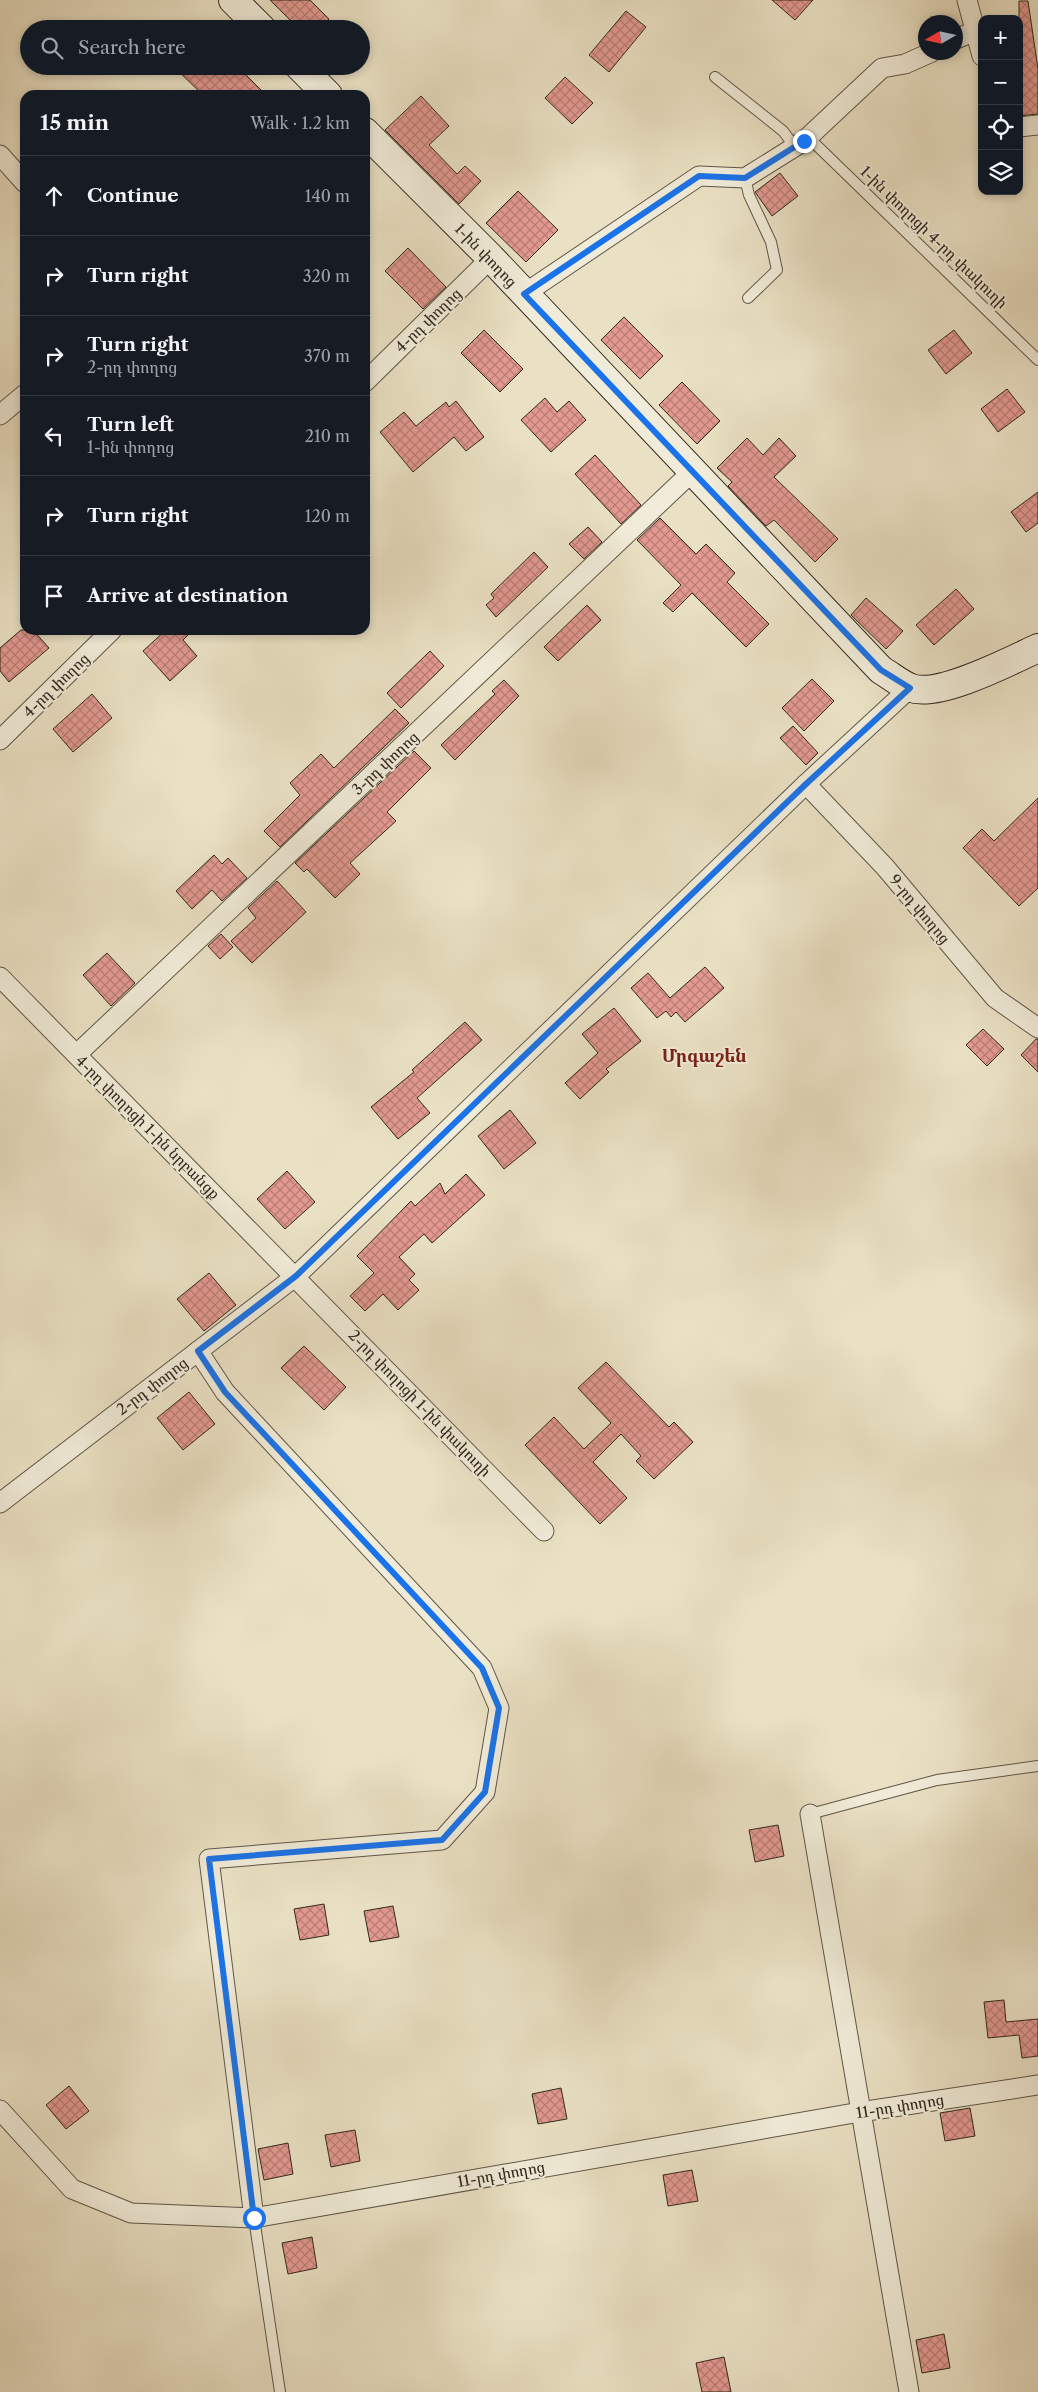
<!DOCTYPE html>
<meta charset="utf-8">
<style>
:root{--surface:#171b24;--page:#242831;--text:#f1f3f6;--muted:#9ea1a6;--line:#363941}
body{margin:0;font-family:"Libre Caslon Text","Noto Serif Armenian",serif;background:var(--page);color:var(--text)}
.controls{position:absolute;right:15px;top:15px;display:grid;overflow:hidden;border-radius:10px;box-shadow:0 2px 8px #0003}
.controls button{width:45px;height:45px;display:grid;place-items:center;padding:0;border:0;border-bottom:1px solid var(--line);background:var(--surface);color:var(--text);font:25px sans-serif}
.compass{position:absolute;left:918px;top:15px;width:45px;height:45px;border-radius:50%;background:var(--surface);box-shadow:0 2px 8px #0003;rotate:261deg}
.stop{position:absolute;width:15px;height:15px;margin:-11px;border:4px solid #1a73e8;border-radius:50%;background:#fff}
.stop.end{background:#1a73e8;border-color:#fff;box-shadow:0 1px 5px #0008}
.list{margin:0;padding:0;list-style:none}
h2{display:flex;justify-content:space-between;align-items:center;height:65px;margin:0;padding:0 20px;font-size:21px}
h2 small{font-size:16px;font-weight:400;color:var(--muted)}
.list li{display:grid;grid-template-columns:32px 1fr auto;gap:15px;align-items:center;box-sizing:border-box;height:80px;padding:0 20px;border-top:1px solid var(--line)}
.list b{display:block;font-size:19px;white-space:nowrap}
.list p{margin:0;font-size:16px;white-space:nowrap;color:var(--muted)}
.list em{font-size:16px;font-style:normal;color:var(--muted)}
.icon{flex:none;width:28px;height:28px;fill:none;stroke:currentColor;stroke-width:2;stroke-linecap:round;stroke-linejoin:round}
.map{position:relative;flex:none;width:1038px;height:2392px;overflow:hidden}
.search{position:absolute;background:var(--surface);box-shadow:0 2px 8px #0003;left:20px;top:20px;width:350px;height:55px;display:flex;align-items:center;gap:12px;box-sizing:border-box;padding:0 18px;border-radius:28px;color:var(--muted);font-size:19px}
.panel{position:absolute;background:var(--surface);box-shadow:0 2px 8px #0003;left:20px;top:90px;width:350px;height:545px;border-radius:15px}
.map>svg:first-child{display:block}
.building{fill:url(#building-cross-hatch);stroke:#322820}
.lines{fill:none;stroke-linecap:round;stroke-linejoin:round}
.lane-casing{stroke:#605649;stroke-width:12}
.street-casing{stroke:#605649;stroke-width:21}
.secondary-casing{stroke:#322820;stroke-width:30}
.lane{stroke:#f1ecd9;stroke-width:10}
.street{stroke:#f1ecd9;stroke-width:19}
.secondary{stroke:#f1ecd9;stroke-width:28}
.route{stroke:#1a73e8;stroke-width:6}
.labels{text-anchor:middle;dominant-baseline:central;stroke-width:4;stroke-linejoin:round;paint-order:stroke}
.street-label{font-size:15px;fill:#322820;stroke:#f1ecd9}
.quarter-label{font-size:18px;font-weight:bold;fill:#7a1f14;stroke:#f1ecd9}
</style>
<div class="map">
<svg width="1038" height="2392" viewBox="0 0 1038 2392">
<defs>
<pattern id="building-cross-hatch" width="8" height="8" patternUnits="userSpaceOnUse" patternTransform="scale(1.25)"><rect width="8" height="8" fill="#e39990"/><path d="M0 0l8 8M0 8l8-8" fill="none" stroke="#b97d75"/></pattern>
</defs>
<rect width="100%" height="100%" fill="#eae1c4"/>
<filter id="stains"><feTurbulence type="fractalNoise" baseFrequency=".004" numOctaves="4"/><feColorMatrix values="0 0 0 0 .2 0 0 0 0 .09 0 0 0 0 .02 0 0 0 .5 -.17"/></filter>
<radialGradient id="worn" r=".72"><stop offset=".6" stop-color="#630" stop-opacity="0"/><stop offset="1" stop-color="#630" stop-opacity=".3"/></radialGradient>
<g class="building">
<polygon points="270,0 310,0 329,19 318,29 299,29"/>
<polygon points="772,0 813,0 795,20"/>
<polygon points="1019,1 1028,1 1038,69 1038,114 1019,116"/>
<polygon points="626,11 646,27 609,72 589,55"/>
<polygon points="173,66 237,66 266,95 203,95"/>
<polygon points="565,77 593,103 572,124 545,98"/>
<polygon points="421,96 449,126 429,145 457,174 465,166 481,181 459,204 385,130"/>
<polygon points="780,173 798,196 772,216 755,192"/>
<polygon points="518,191 558,230 526,262 486,223"/>
<polygon points="408,248 446,287 423,309 385,271"/>
<polygon points="624,317 663,356 640,379 601,340"/>
<polygon points="484,330 523,369 500,392 461,353"/>
<polygon points="954,330 972,353 946,374 928,350"/>
<polygon points="682,382 720,421 697,444 659,405"/>
<polygon points="1007,389 1025,412 998,432 981,409"/>
<polygon points="545,398 557,412 569,401 586,420 551,452 521,420"/>
<polygon points="456,401 484,437 466,451 454,437 413,472 380,432 404,412 416,426 446,402 449,407"/>
<polygon points="747,438 763,455 779,438 796,456 774,477 838,539 815,562 774,520 766,526 728,486 732,482 717,468"/>
<polygon points="595,455 641,505 621,524 575,474"/>
<polygon points="1038,492 1038,523 1026,532 1011,512"/>
<polygon points="660,518 696,554 706,544 735,573 727,582 769,624 746,647 692,593 673,612 663,603 681,585 637,540"/>
<polygon points="588,527 602,542 584,559 569,544"/>
<polygon points="534,552 548,567 496,617 486,605 494,598 491,594"/>
<polygon points="956,589 974,609 934,645 916,625"/>
<polygon points="866,598 903,631 886,649 851,615"/>
<polygon points="587,605 601,620 558,661 544,647"/>
<polygon points="21,630 33,630 49,648 9,682 0,671 0,648"/>
<polygon points="166,630 193,630 183,640 197,656 170,681 143,651"/>
<polygon points="430,651 444,666 401,708 387,693"/>
<polygon points="812,679 834,701 804,731 782,708"/>
<polygon points="504,680 519,696 455,760 441,745 495,694 492,691"/>
<polygon points="92,694 112,718 73,752 53,729"/>
<polygon points="395,709 409,723 280,847 264,831 300,795 290,783 321,754 334,768"/>
<polygon points="793,726 818,753 806,765 780,738"/>
<polygon points="414,751 431,768 387,812 396,821 350,863 360,874 335,898 307,869 304,872 295,863"/>
<polygon points="1038,798 1038,888 1019,906 963,848 982,829 994,841"/>
<polygon points="214,855 222,864 228,858 247,878 222,901 212,890 192,909 176,891"/>
<polygon points="277,881 306,912 252,963 231,941 256,918 248,908"/>
<polygon points="221,934 233,947 220,959 208,946"/>
<polygon points="107,953 135,983 111,1006 83,975"/>
<polygon points="705,967 724,988 685,1022 676,1012 671,1017 666,1011 657,1018 631,988 648,973 670,998"/>
<polygon points="614,1008 641,1041 606,1069 609,1072 580,1099 565,1083 598,1053 582,1034"/>
<polygon points="465,1022 482,1040 417,1098 430,1113 398,1139 371,1107 414,1072 412,1070"/>
<polygon points="983,1029 1004,1049 987,1066 966,1045"/>
<polygon points="1036,1039 1038,1039 1038,1072 1021,1055"/>
<polygon points="510,1110 536,1143 504,1169 478,1136"/>
<polygon points="287,1171 315,1202 285,1229 257,1199"/>
<polygon points="466,1174 485,1195 432,1243 424,1234 399,1257 415,1274 409,1280 419,1290 398,1310 383,1294 365,1311 350,1296 374,1273 357,1256 411,1201 415,1206 440,1183 445,1194"/>
<polygon points="209,1273 236,1305 204,1331 177,1299"/>
<polygon points="304,1346 346,1387 324,1410 281,1368"/>
<polygon points="606,1362 669,1427 674,1422 693,1442 654,1479 636,1461 641,1456 621,1434 593,1462 627,1498 600,1524 525,1445 554,1417 584,1449 611,1423 578,1388"/>
<polygon points="189,1392 215,1424 183,1450 157,1418"/>
<polygon points="778,1825 784,1856 755,1862 749,1830"/>
<polygon points="324,1904 329,1935 300,1940 294,1909"/>
<polygon points="393,1906 399,1937 370,1942 364,1911"/>
<polygon points="1004,2000 1006,2022 1038,2019 1038,2056 1022,2058 1019,2035 988,2038 984,2002"/>
<polygon points="69,2086 89,2111 66,2129 46,2105"/>
<polygon points="561,2088 567,2119 538,2124 532,2094"/>
<polygon points="970,2108 975,2136 945,2141 940,2113"/>
<polygon points="355,2130 360,2161 331,2167 325,2135"/>
<polygon points="288,2143 293,2174 264,2180 258,2149"/>
<polygon points="692,2170 698,2201 668,2206 663,2175"/>
<polygon points="312,2237 317,2268 288,2274 282,2243"/>
<polygon points="944,2334 950,2368 922,2373 916,2340"/>
<polygon points="724,2357 731,2392 702,2392 696,2363"/>
</g>
<g class="lines">
<defs>
<g id="lane">
<polyline points="715,77 783,131 795,147"/>
<polyline points="808,137 1038,360"/>
<polyline points="745,178 749,195 771,242 777,270 748,298"/>
<polyline points="810,1814 937,1780 1038,1766"/>
<polyline points="254,2218 280,2392"/>
</g>
<g id="street">
<polyline points="967,0 982,56"/>
<polyline points="956,39 975,31"/>
<polyline points="1019,127 1038,125"/>
<polyline points="0,155 25,183"/>
<polyline points="524,294 699,176 745,178 804,141 882,68 905,64 932,52"/>
<polyline points="365,382 491,258"/>
<polyline points="0,415 25,394"/>
<polyline points="0,740 112,630"/>
<polyline points="806,784 885,867 995,998 1038,1028"/>
<polyline points="0,977 544,1531"/>
<polyline points="77,1054 693,471"/>
<polyline points="198,1351 225,1392 482,1668 499,1708 485,1792 442,1840 209,1859 254,2218"/>
<polyline points="0,1503 296,1276 806,784 910,688"/>
<polyline points="810,1814 909,2392"/>
<polyline points="0,2110 72,2189 131,2213 254,2218 860,2112 1038,2085"/>
</g>
<g id="secondary">
<polyline points="233,0 262,29"/>
<polyline points="299,66 328,95"/>
<path d="M365,132L491,258L881,670C890,675 900,684 911,688C939,698 1010,661 1038,648"/>
</g>
</defs>
<use href="#lane" class="lane-casing"/>
<use href="#street" class="street-casing"/>
<use href="#secondary" class="secondary-casing"/>
<use href="#lane" class="lane"/>
<use href="#street" class="street"/>
<use href="#secondary" class="secondary"/>
</g>
<g class="lines">
<polyline class="route" points="254,2218 209,1859 442,1840 485,1792 499,1708 482,1668 225,1392 198,1351 296,1276 806,784 910,688 881,670 524,294 699,176 745,178 804,141"/>
</g>
<g class="labels">
<g class="street-label">
<text transform="translate(934 237) rotate(44)">1-ին փողոցի 4-րդ փակուղի</text>
<text transform="translate(486 255) rotate(46)">1-ին փողոց</text>
<text transform="translate(428 320) rotate(-44)">4-րդ փողոց</text>
<text transform="translate(56 685) rotate(-44)">4-րդ փողոց</text>
<text transform="translate(385 763) rotate(-43)">3-րդ փողոց</text>
<text transform="translate(920 909) rotate(50)">9-րդ փողոց</text>
<text transform="translate(148 1127) rotate(45)">4-րդ փողոցի 1-ին նրբանցք</text>
<text transform="translate(152 1386) rotate(-37)">2-րդ փողոց</text>
<text transform="translate(420 1403) rotate(46)">2-րդ փողոցի 1-ին փակուղի</text>
<text transform="translate(900 2106) rotate(-9)">11-րդ փողոց</text>
<text transform="translate(501 2174) rotate(-10)">11-րդ փողոց</text>
</g>
<g class="quarter-label">
<text x="704" y="1056">Մրգաշեն</text>
</g>
</g>
<rect width="100%" height="100%" filter="url(#stains)"/>
<rect width="100%" height="100%" fill="url(#worn)"/>
</svg>
<div class="controls">
<button>+</button>
<button>−</button>
<button><svg class="icon" aria-label="locate" viewBox="0 0 24 24"><circle cx="12" cy="12" r="6"/><path d="M12 2v4M12 18v4M2 12h4M18 12h4"/></svg></button>
<button><svg class="icon" aria-label="layers" viewBox="0 0 24 24"><path d="M12 4l9 5-9 5-9-5zM3 14l9 5 9-5"/></svg></button>
</div>
<svg class="compass" viewBox="-18 -18 36 36"><path d="M0-13l5 13h-10z" fill="#e53935"/><path d="M0 13l5-13h-10z" fill="#9ea1a6"/></svg>
<div class="stop" style="left:254px;top:2218px"></div>
<div class="stop end" style="left:804px;top:141px"></div>
<div class="search"><svg class="icon" aria-label="search" viewBox="0 0 24 24"><circle cx="10" cy="10" r="6"/><path d="M15 15l6 6"/></svg>Search here</div>
<section class="panel">
<h2>15 min<small>Walk · 1.2 km</small></h2>
<ul class="list">
<li><svg class="icon" aria-label="ahead" viewBox="0 0 24 24"><path d="M12 20V5M6 11l6-6 6 6"/></svg><div><b>Continue</b></div><em>140 m</em></li>
<li><svg class="icon" aria-label="right" viewBox="0 0 24 24"><path d="M7 20v-9h11M14 6l5 5-5 5"/></svg><div><b>Turn right</b></div><em>320 m</em></li>
<li><svg class="icon" aria-label="right" viewBox="0 0 24 24"><path d="M7 20v-9h11M14 6l5 5-5 5"/></svg><div><b>Turn right</b><p>2-րդ փողոց</p></div><em>370 m</em></li>
<li><svg class="icon" aria-label="left" viewBox="0 0 24 24"><path d="M17 20v-9H6M10 6l-5 5 5 5"/></svg><div><b>Turn left</b><p>1-ին փողոց</p></div><em>210 m</em></li>
<li><svg class="icon" aria-label="right" viewBox="0 0 24 24"><path d="M7 20v-9h11M14 6l5 5-5 5"/></svg><div><b>Turn right</b></div><em>120 m</em></li>
<li><svg class="icon" aria-label="arrive" viewBox="0 0 24 24"><path d="M6 21V4h12l-3 4 3 4H6"/></svg><div><b>Arrive at destination</b></div></li>
</ul>
</section>
</div>
